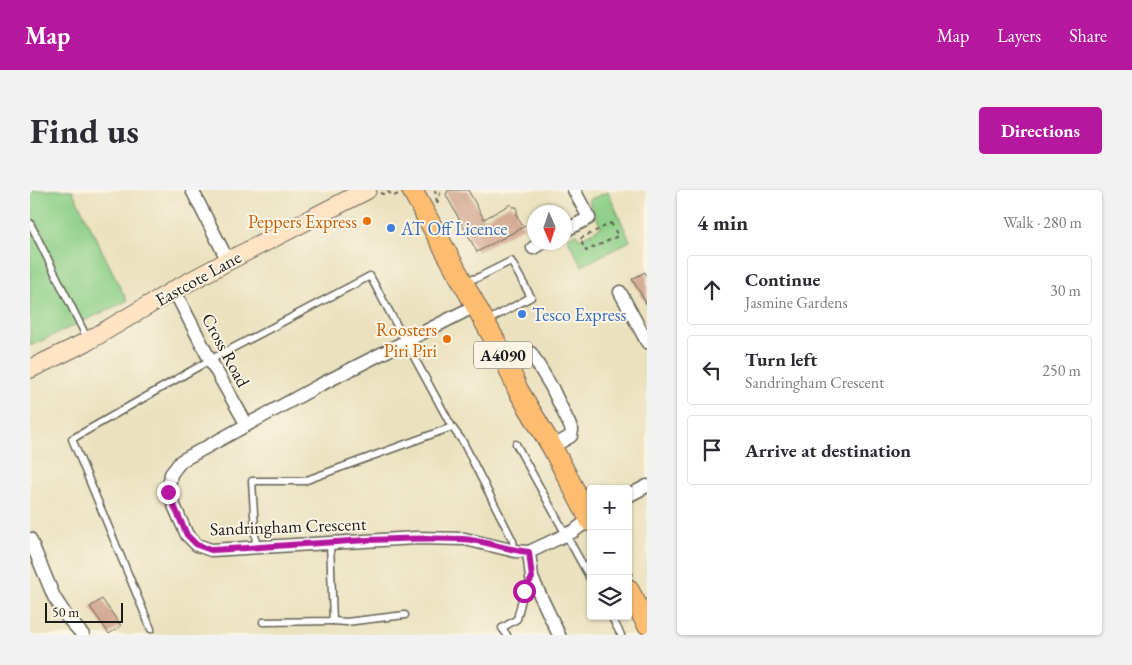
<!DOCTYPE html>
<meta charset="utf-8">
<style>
:root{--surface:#fff;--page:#f2f2f3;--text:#2b2b33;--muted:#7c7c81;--line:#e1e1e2;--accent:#b5179e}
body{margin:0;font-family:"EB Garamond",serif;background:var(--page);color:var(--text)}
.controls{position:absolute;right:15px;bottom:15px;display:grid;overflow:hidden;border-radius:5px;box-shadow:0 1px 4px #0004}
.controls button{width:45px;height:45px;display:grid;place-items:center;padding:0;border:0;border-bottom:1px solid var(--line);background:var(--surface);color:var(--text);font:25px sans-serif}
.compass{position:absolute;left:497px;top:15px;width:45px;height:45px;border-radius:50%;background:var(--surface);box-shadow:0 1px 4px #0004;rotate:178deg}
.scale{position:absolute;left:15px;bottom:12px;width:78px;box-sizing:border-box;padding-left:5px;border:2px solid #1c1c1c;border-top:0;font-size:14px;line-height:18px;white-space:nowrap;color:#1c1c1c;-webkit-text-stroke:4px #fcf5e5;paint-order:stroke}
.stop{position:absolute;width:15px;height:15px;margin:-11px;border:4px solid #b5179e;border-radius:50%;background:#fff}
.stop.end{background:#b5179e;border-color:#fff;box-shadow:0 1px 5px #0008}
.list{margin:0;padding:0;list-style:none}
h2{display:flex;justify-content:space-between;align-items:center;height:65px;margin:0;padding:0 20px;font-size:21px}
h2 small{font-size:16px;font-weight:400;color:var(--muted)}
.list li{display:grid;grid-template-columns:32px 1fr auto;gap:15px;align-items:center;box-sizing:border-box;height:70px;margin:0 10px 10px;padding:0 10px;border:1px solid var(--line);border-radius:5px}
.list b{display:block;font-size:19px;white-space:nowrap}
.list p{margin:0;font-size:16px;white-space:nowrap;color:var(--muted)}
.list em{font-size:16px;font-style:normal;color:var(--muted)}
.icon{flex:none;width:28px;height:28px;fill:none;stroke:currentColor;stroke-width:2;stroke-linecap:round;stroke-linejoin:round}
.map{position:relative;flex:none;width:617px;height:445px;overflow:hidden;border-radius:5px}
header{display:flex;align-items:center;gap:30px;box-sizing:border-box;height:70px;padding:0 25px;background:var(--accent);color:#fff}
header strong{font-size:24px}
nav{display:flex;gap:28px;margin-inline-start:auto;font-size:18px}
.intro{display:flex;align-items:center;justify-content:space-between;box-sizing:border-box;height:120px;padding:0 30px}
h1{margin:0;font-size:35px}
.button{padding:12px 22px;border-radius:5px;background:var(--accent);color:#fff;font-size:18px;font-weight:700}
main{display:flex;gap:30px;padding:0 30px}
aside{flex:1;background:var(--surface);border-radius:5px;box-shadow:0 1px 4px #0004}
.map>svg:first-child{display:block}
.green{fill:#8ccf87;stroke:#547652}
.building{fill:#cea089}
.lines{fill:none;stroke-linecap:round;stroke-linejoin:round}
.lane-casing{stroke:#646155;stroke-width:9}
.street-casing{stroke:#646155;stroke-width:15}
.secondary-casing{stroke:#646155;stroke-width:20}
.primary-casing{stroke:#646155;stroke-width:22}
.path{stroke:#646155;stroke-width:2;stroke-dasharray:4 4;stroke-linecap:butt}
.lane{stroke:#fff;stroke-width:6}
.street{stroke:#fff;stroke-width:12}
.secondary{stroke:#fee4c5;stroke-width:18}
.primary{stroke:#fdbc6f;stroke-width:20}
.route{stroke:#b5179e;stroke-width:6}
.food-dot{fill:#e8710a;stroke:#fcf5e5;stroke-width:2}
.shop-dot{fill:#3f7fe0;stroke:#fcf5e5;stroke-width:2}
.labels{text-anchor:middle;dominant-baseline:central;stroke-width:4;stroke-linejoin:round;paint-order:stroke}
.shield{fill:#fcf5e5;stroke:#5f5d58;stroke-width:1}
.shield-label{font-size:16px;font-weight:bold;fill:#1c1c1c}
.food-label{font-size:18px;fill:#c56008;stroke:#fcf5e5;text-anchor:end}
.shop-label{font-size:18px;fill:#366cbe;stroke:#fcf5e5;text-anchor:start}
.street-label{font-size:18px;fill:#1c1c1c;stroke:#fcf5e5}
</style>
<header>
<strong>Map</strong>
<nav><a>Map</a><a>Layers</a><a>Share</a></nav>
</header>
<div class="intro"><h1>Find us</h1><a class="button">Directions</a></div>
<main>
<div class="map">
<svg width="617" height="445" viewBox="0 0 617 445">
<rect width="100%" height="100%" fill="#fcf5e5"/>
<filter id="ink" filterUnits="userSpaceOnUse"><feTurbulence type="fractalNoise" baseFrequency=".02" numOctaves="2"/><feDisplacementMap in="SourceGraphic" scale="10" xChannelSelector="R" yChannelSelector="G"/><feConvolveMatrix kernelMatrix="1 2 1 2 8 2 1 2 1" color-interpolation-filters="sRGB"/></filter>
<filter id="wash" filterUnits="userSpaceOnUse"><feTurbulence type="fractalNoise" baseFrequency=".0096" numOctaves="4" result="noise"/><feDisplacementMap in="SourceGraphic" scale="20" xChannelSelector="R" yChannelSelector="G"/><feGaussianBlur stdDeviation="1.12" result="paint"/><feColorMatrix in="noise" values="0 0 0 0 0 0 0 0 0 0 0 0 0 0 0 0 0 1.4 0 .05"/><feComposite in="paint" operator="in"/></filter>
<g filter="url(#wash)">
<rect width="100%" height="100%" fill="#eae1be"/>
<g class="green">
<polygon points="0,0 42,0 97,111 0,156"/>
<polygon points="578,2 600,51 552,76 537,48 546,43 550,49 571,37 558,10"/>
</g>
<g id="blocks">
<g class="building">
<polygon points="418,0 438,0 454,29 481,14 482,17 487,17 487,26 492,35 495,36 447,62 416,5"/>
<polygon points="615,82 617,87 617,115 602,89"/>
<polygon points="72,409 91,436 79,444 60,417"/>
</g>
</g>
</g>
<g filter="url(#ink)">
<use href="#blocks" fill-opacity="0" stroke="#646155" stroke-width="1"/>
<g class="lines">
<defs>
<g id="lane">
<polyline points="0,33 58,150"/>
<polyline points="436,90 447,88 481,71 501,107 457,131"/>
<polyline points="486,254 561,390"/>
<polyline points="226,357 222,291 274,291 422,237"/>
<polyline points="581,426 591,445"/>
<polyline points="303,431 316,432 375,425"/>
<polyline points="233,432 303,431 300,353"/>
<polyline points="121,439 42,249 180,170 340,86 422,237 433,252 483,351 485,361"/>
<polyline points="477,445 472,438 487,429 494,401 502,388"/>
</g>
<g id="street">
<polyline points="162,0 198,71"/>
<polyline points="534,41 559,28 544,0"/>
<polyline points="503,58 513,52"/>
<polyline points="144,100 180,170 217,235"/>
<polyline points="590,102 617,152"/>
<polyline points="445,116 288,196 151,271 141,284 138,302 157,345 167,355 181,360 386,348 435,349 485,361 499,362 544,341 561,328"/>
<polyline points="474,167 483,165 492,161 501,163 522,198 542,240 541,246 522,257"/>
<polyline points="598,306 617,296"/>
<polyline points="0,349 24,407 37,427 53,445"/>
<polyline points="499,362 502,388 529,445"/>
</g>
<polyline id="secondary" points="0,179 58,151 144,100 198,71 337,0"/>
<g id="primary">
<polyline points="382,0 474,167 488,200 522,257 561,332"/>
<polyline points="598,399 617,434"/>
</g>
</defs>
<use href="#lane" class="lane-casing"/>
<use href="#street" class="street-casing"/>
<use href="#secondary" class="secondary-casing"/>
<use href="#primary" class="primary-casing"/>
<g class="path">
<polyline points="405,0 407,13"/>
<polyline points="350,3 353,4 358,2 364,6 368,4"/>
<polyline points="407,14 411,0"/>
<polygon points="581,33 588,46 556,61 550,49"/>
<polyline points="598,376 603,385"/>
</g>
<use href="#lane" class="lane"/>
<use href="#street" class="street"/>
<use href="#secondary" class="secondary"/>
<use href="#primary" class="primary"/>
</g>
</g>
<g class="lines" filter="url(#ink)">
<path class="route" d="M138,302L157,345L167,355L181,360C264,356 349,346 432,349C453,350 477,360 499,362L502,388L494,401"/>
</g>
<g class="food-dot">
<circle cx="337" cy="31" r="5"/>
<circle cx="417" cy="149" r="5"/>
</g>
<g class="shop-dot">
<circle cx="361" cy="38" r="5"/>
<circle cx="492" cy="124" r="5"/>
</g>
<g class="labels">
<rect class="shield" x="444" y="151.5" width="58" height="27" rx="4"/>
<g class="shield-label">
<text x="473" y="165">A4090</text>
</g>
<g class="food-label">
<text x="327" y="31">Peppers Express</text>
<text x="407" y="139">Roosters<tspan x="407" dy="21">Piri Piri</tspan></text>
</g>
<g class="shop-label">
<text x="371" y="38">AT Off Licence</text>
<text x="502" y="124">Tesco Express</text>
</g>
<g class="street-label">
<text transform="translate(168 88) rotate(-29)">Eastcote Lane</text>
<text transform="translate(196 160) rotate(62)">Cross Road</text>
<text transform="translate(258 336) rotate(-2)">Sandringham Crescent</text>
</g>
</g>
</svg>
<div class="controls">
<button>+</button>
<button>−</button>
<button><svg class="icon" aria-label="layers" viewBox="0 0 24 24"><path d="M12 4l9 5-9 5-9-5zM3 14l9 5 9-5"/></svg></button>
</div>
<svg class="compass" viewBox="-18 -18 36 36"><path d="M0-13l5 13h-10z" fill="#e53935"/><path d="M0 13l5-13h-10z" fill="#7c7c81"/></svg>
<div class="scale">50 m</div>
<div class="stop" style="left:494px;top:401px"></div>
<div class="stop end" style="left:138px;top:302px"></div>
</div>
<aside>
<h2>4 min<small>Walk · 280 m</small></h2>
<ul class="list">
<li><svg class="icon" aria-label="ahead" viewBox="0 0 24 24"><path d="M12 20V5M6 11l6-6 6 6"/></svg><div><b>Continue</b><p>Jasmine Gardens</p></div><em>30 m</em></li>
<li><svg class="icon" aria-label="left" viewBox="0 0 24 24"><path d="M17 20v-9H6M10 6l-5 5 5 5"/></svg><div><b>Turn left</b><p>Sandringham Crescent</p></div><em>250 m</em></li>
<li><svg class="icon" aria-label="arrive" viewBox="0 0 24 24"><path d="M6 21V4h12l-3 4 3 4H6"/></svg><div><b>Arrive at destination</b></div></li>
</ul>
</aside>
</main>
